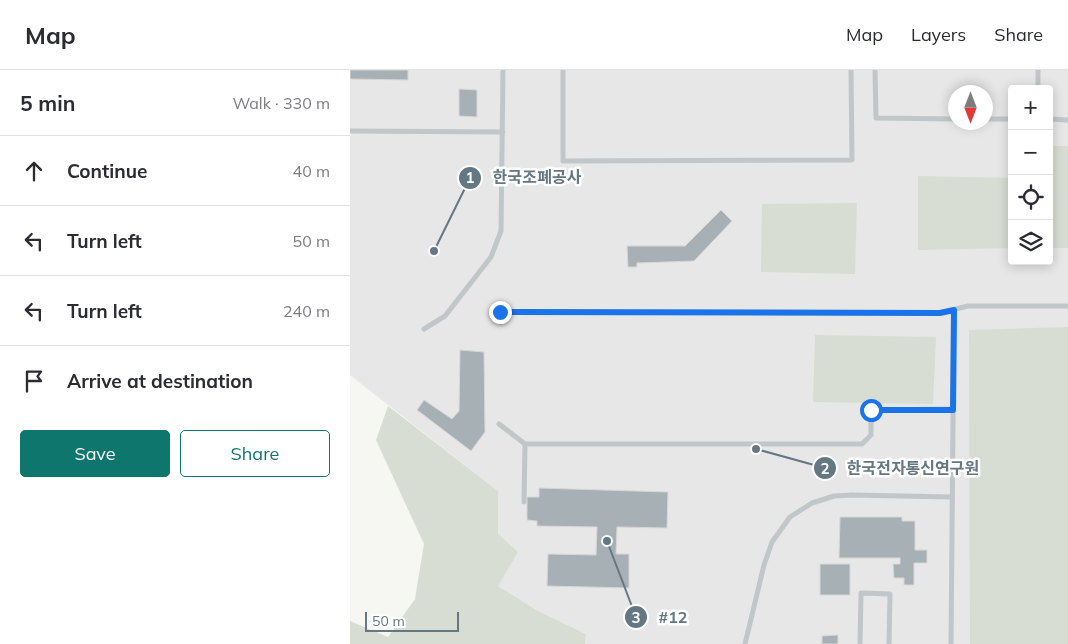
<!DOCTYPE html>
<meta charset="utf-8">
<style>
:root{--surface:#fff;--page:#f2f2f3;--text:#2b2b33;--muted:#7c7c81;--line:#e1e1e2;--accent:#0f766e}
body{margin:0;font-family:Mulish,"Noto Sans KR",sans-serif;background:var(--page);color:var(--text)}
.controls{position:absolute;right:15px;top:15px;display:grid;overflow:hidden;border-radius:5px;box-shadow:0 2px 12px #0003}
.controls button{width:45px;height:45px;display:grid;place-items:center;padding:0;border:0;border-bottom:1px solid var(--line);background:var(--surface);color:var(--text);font:25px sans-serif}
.compass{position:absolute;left:598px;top:15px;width:45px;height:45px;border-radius:50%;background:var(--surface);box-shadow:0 2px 12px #0003;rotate:180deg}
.scale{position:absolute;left:15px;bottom:12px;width:94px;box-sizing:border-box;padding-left:5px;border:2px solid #647884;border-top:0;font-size:14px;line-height:18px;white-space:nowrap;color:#647884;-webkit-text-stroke:4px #fff;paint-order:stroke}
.stop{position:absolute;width:15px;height:15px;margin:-11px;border:4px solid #1a73e8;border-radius:50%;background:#fff}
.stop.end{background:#1a73e8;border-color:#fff;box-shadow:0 1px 5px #0008}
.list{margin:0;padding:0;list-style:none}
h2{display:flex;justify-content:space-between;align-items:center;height:65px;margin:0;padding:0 20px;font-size:21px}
h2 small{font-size:16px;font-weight:400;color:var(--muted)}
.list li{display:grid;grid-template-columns:32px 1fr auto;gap:15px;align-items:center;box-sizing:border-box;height:70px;padding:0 20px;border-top:1px solid var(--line)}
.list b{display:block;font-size:19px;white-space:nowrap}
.list em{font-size:16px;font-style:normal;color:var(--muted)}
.actions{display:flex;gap:10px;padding:15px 20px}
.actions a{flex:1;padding:11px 0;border:1px solid var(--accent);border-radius:5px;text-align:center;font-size:18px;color:var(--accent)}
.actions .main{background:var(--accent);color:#fff}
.icon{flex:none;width:28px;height:28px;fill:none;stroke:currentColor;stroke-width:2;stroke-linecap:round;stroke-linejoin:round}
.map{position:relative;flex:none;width:718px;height:574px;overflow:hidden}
header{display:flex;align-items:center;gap:30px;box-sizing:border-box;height:70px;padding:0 25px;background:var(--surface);border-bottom:1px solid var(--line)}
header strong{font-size:24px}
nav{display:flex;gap:28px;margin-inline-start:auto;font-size:18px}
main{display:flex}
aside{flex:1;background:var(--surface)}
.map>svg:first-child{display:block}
.built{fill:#e6e7e6;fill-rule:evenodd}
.green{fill:#d7ddd3}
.building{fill:#a7b1b5;stroke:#d7d7d5}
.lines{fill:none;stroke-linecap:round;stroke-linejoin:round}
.lane{stroke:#c1c6c8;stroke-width:5}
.route{stroke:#1a73e8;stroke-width:6}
.leader{fill:none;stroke:#647884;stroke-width:2}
.callout-dot{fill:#647884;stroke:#fff;stroke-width:2}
.mark-label{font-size:15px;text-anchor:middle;font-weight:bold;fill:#fff}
.callout-label{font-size:16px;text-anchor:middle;font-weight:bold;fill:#647884;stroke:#fff;stroke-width:5;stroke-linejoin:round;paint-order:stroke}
</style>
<header>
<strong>Map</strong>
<nav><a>Map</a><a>Layers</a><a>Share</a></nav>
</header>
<main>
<aside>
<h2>5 min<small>Walk · 330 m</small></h2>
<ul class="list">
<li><svg class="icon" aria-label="ahead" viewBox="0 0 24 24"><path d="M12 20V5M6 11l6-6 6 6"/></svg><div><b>Continue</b></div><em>40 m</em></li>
<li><svg class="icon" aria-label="left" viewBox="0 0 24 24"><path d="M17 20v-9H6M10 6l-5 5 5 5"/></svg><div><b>Turn left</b></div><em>50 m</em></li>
<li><svg class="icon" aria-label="left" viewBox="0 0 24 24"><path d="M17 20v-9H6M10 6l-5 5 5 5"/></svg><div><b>Turn left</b></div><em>240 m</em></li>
<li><svg class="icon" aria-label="arrive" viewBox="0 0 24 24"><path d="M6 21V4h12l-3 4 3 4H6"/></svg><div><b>Arrive at destination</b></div></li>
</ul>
<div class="actions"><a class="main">Save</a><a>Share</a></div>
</aside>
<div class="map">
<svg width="718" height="574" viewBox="0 0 718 574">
<rect width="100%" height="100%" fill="#f6f6f2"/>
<path class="built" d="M0,0H718V574H235L236,564L188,541L148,516V421L0,305ZM662,19H699V191H662ZM606,22H636V52H606Z"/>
<g class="green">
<rect x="699" y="76" width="19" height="102"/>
<polygon points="568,106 662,108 662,178 568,180"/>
<polygon points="507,133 505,204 411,202 412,134"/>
<polygon points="718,257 718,574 620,574 619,260"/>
<polygon points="465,265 586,267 583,334 463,332"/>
<polygon points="38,336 148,421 148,464 168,482 148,516 188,541 236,564 235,574 0,574 0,551 38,567 65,529 74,474 26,370"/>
</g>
<g class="building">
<polygon points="0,0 58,0 58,10 0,9"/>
<polygon points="109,19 127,20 127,47 109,46"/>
<polygon points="371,140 382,151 344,191 287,193 287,197 278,197 277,176 335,176"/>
<polygon points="110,280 134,282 135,362 121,381 67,340 74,330 102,349 109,341"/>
<polygon points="189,418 318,422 317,458 267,457 266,484 279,484 279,518 197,516 198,484 246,485 247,457 187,456 187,451 177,450 177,427 189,427"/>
<polygon points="490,447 552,447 552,451 565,451 565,480 577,480 577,493 564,493 564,515 554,515 554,508 544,508 543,494 550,494 550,488 489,488"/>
<rect x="470" y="494" width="30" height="31"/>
<polygon points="488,565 488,574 472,574 472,566"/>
</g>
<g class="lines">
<g class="lane">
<polyline points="213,0 213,91 502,90 501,0"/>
<polyline points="525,0 526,48 606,49"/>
<polyline points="688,19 688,0"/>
<polyline points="636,49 662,49"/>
<polyline points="699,49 718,50"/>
<polyline points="0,61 153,62"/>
<polyline points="151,242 590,243 618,236 718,236"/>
<polyline points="74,259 95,246 141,187 151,161 153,0"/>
<polyline points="149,354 175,374 512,374 521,365 521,340 603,339"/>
<polyline points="174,432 175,374"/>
<polyline points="395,574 414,495 422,472 440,447 462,433 484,426 502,425 602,427"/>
<polyline points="510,574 511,523 540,524 539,574"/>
<polyline points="601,574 604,240"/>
</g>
</g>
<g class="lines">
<polyline class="route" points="150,242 590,243 604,240 603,340 521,340"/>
</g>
<path class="leader" d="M84 181L120 108M406 379L475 398M257 471L286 547"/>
<g class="callout-dot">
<circle cx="84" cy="181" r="5"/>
<circle cx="406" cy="379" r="5"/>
<circle cx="257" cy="471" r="5"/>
<circle cx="120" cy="108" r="12"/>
<circle cx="475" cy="398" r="12"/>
<circle cx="286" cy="547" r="12"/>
</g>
<g class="mark-label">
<text x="120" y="113">1</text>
<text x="475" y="404">2</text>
<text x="286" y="553">3</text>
</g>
<g class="callout-label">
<text x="187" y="113">한국조폐공사</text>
<text x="563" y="404">한국전자통신연구원</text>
<text x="323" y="553">#12</text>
</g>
</svg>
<div class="controls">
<button>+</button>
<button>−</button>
<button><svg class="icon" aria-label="locate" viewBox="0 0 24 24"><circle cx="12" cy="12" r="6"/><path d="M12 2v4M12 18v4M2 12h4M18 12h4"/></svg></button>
<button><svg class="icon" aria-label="layers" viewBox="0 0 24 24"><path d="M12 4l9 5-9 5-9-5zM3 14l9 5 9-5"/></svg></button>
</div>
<svg class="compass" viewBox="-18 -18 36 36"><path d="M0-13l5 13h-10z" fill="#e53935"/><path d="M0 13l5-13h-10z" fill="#7c7c81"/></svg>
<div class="scale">50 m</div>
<div class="stop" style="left:521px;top:340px"></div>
<div class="stop end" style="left:150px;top:242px"></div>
</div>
</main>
